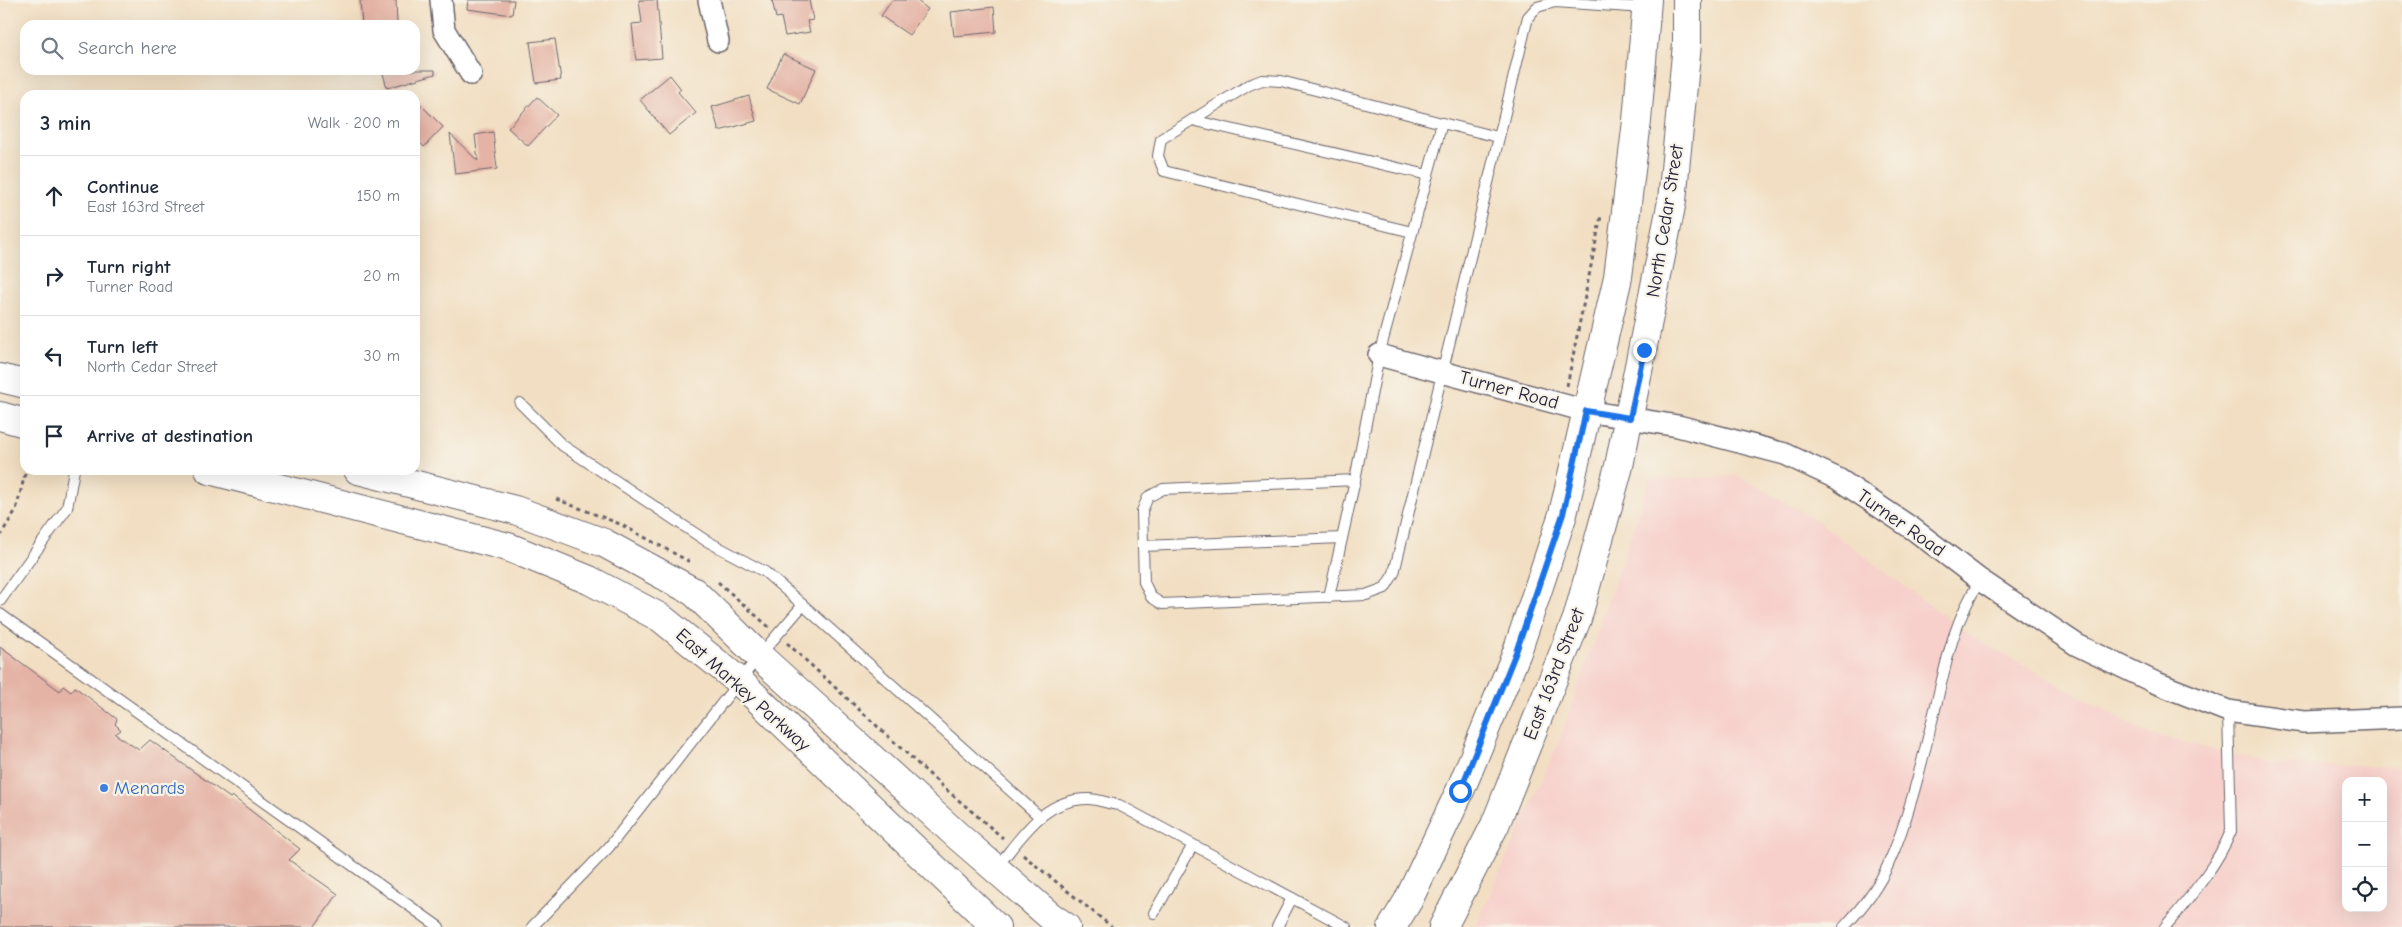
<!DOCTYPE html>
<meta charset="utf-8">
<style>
:root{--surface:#fff;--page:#f2f2f3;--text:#1f2937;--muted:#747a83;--line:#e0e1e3}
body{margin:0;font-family:"Comic Neue",sans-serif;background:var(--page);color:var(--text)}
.controls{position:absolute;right:15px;bottom:15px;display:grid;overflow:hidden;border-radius:10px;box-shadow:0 5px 20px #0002}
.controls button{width:45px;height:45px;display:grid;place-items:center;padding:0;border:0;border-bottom:1px solid var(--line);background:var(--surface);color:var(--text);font:25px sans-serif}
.stop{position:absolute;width:15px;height:15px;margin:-11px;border:4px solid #1a73e8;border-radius:50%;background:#fff}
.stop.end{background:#1a73e8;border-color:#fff;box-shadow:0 1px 5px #0008}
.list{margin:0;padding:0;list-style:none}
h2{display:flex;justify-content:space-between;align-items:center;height:65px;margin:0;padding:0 20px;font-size:21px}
h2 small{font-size:16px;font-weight:400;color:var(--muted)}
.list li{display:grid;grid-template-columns:32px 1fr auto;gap:15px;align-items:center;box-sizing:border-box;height:80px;padding:0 20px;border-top:1px solid var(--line)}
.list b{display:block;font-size:19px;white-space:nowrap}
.list p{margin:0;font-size:16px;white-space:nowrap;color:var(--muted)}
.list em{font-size:16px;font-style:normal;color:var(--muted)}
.icon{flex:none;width:28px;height:28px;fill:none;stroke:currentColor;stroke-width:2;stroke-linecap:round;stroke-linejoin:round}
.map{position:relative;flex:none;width:2402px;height:927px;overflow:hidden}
.search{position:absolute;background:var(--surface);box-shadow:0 5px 20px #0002;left:20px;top:20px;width:400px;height:55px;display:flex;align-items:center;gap:12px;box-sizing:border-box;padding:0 18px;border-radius:15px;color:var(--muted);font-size:19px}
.panel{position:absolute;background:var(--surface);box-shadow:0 5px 20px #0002;left:20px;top:90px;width:400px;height:385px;border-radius:15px}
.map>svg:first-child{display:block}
.built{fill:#f7d0cb;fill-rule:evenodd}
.building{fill:#e4b3a5}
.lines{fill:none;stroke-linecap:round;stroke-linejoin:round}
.lane-casing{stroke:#6b646b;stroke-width:12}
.street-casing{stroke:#6b646b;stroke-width:24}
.secondary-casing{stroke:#6b646b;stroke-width:30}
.path{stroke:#6b646b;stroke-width:3;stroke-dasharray:4 4;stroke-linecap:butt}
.lane{stroke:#fff;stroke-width:10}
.street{stroke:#fff;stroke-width:21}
.secondary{stroke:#fff;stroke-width:28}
.route{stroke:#1a73e8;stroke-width:6}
.shop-dot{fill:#3f7fe0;stroke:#f7f3e8;stroke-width:2}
.labels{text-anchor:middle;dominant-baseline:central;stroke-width:4.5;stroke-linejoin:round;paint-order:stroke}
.street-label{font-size:19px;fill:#22223b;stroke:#f7f3e8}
.shop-label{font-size:19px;fill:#366cbe;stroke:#f7f3e8;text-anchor:start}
</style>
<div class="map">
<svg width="2402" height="927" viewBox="0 0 2402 927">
<rect width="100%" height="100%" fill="#f7f3e8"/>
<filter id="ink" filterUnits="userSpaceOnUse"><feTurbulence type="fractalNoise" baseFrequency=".02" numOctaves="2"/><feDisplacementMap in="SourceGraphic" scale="10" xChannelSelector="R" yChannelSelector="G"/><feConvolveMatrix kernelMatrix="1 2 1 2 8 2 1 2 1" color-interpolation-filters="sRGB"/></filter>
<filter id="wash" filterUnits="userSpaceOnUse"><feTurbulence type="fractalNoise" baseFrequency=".0096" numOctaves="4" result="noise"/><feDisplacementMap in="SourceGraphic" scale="20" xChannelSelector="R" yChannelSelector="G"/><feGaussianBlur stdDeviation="1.12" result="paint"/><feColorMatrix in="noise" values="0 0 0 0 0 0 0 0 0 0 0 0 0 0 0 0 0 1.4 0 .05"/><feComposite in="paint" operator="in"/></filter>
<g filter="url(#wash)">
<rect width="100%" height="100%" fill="#f2dfc3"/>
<path class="built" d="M1739,476L1815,519L1971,636L2147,733L2271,764L2402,767V927H1475L1558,744L1650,479ZM2346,781H2383V908H2346Z"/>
<g id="blocks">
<g class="building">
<polygon points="360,0 396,0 397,25 362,25"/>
<polygon points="468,0 514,0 512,15 467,9"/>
<polygon points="639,0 657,0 662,58 636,60 632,24 642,23"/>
<polygon points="772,0 809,0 813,20 807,21 810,32 785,36 781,17 776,18"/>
<polygon points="892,0 916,0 928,9 909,35 881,16"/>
<polygon points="994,7 996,32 954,36 951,12"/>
<polygon points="555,39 561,80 536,83 530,42"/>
<polygon points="783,54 816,69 800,104 767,89"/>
<polygon points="382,70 435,70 435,74 387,88"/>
<polygon points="670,75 681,89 678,92 696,113 669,135 640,100"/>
<polygon points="749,96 756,121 719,131 712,107"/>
<polygon points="537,97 557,115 528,146 508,128"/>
<polygon points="415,99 443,127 424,147 415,138"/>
<polygon points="493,132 497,169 455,174 450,134 478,161 475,135"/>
<polygon points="0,647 60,691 63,686 71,692 75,687 117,719 115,724 121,730 115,734 139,750 150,740 230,798 232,796 300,849 289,860 338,894 314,927 0,927"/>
</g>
</g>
</g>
<g filter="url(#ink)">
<use href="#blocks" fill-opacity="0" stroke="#6b646b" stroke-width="1"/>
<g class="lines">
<defs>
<g id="lane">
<polyline points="1192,120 1428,175"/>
<polyline points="1498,137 1442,123 1379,355 1355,480 1163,489 1148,497 1142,511 1144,582 1151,597 1162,604 1366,595 1385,588 1394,573 1528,17 1537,7 1555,2 1645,8"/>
<polyline points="1412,232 1164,171 1158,156 1161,139 1249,85 1262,80 1281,81 1442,123"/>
<polyline points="520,403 562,445 705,540 765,572 803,605"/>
<polyline points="1143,546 1342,538"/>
<polyline points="1329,597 1355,480"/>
<polyline points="0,601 67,508 74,470"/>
<polyline points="0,614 439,927"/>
<path d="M996,868C1022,837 1043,799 1088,799C1098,799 1109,804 1119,805L1346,927"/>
<polyline points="1154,913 1193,845"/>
<polyline points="532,927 609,847 759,656 803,605 1040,817"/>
<polyline points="1277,927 1292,898"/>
<path d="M1844,927C1861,909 1878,888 1888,865C1910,817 1924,753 1937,701C1948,654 1954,623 1980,580"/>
<path d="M2165,927C2189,898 2217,866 2231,831L2228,711"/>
</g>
<g id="street">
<polyline points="441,0 444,30 471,74"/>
<polyline points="709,0 718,41"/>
<polyline points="1379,355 1586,411 1678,426 1785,454 1838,479 1913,529 1980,580 2077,645 2154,682 2228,711 2304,722 2402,718"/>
</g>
<g id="secondary">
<polyline points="0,378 25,384"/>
<polyline points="0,416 25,423"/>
<polyline points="209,470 508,547 589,580 661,618 740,682 996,927"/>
<polyline points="358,470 515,510 604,543 694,592 759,656 960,838 1050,916 1066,927"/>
<polyline points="1392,927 1408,901 1460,791 1517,652 1563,514 1618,277 1637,121 1647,0"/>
<polyline points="1443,927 1495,825 1577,619 1619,466 1672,201 1687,44 1687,0"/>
</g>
</defs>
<use href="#lane" class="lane-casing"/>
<use href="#street" class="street-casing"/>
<use href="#secondary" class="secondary-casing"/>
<g class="path">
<polyline points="1567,386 1601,216"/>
<polyline points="556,499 620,524 690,562"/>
<polyline points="0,536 16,510 26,470"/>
<polyline points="718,582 769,627"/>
<polyline points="787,643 942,786 1003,838"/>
<polyline points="1023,855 1112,927"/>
</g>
<use href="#lane" class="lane"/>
<use href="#street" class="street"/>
<use href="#secondary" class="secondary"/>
</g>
</g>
<g class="lines" filter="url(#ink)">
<polyline class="route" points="1460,791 1516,652 1563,514 1586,411 1630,418 1644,350"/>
</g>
<circle class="shop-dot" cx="104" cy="788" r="5"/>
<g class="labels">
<g class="street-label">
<text transform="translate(1665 221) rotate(-81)">North Cedar Street</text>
<text transform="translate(1509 390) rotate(15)">Turner Road</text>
<text transform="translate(1901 523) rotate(35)">Turner Road</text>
<text transform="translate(1554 674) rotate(-69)">East 163rd Street</text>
<text transform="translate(743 690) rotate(42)">East Markey Parkway</text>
</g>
<g class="shop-label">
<text x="114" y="788">Menards</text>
</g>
</g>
</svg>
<div class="controls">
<button>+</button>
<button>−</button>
<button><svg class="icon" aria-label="locate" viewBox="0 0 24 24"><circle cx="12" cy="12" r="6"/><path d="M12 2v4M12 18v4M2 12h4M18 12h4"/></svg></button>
</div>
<div class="stop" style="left:1460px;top:791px"></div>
<div class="stop end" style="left:1644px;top:350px"></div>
<div class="search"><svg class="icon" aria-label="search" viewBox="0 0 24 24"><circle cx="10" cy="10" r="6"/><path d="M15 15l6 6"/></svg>Search here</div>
<section class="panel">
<h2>3 min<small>Walk · 200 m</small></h2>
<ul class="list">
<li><svg class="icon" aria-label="ahead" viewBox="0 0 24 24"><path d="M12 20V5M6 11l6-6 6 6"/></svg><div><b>Continue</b><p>East 163rd Street</p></div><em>150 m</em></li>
<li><svg class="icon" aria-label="right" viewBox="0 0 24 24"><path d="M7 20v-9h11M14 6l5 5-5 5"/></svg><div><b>Turn right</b><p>Turner Road</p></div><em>20 m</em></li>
<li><svg class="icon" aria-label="left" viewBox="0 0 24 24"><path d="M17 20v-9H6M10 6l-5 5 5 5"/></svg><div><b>Turn left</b><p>North Cedar Street</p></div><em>30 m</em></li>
<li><svg class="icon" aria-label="arrive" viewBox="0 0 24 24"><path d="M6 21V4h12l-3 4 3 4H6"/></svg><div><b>Arrive at destination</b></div></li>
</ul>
</section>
</div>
